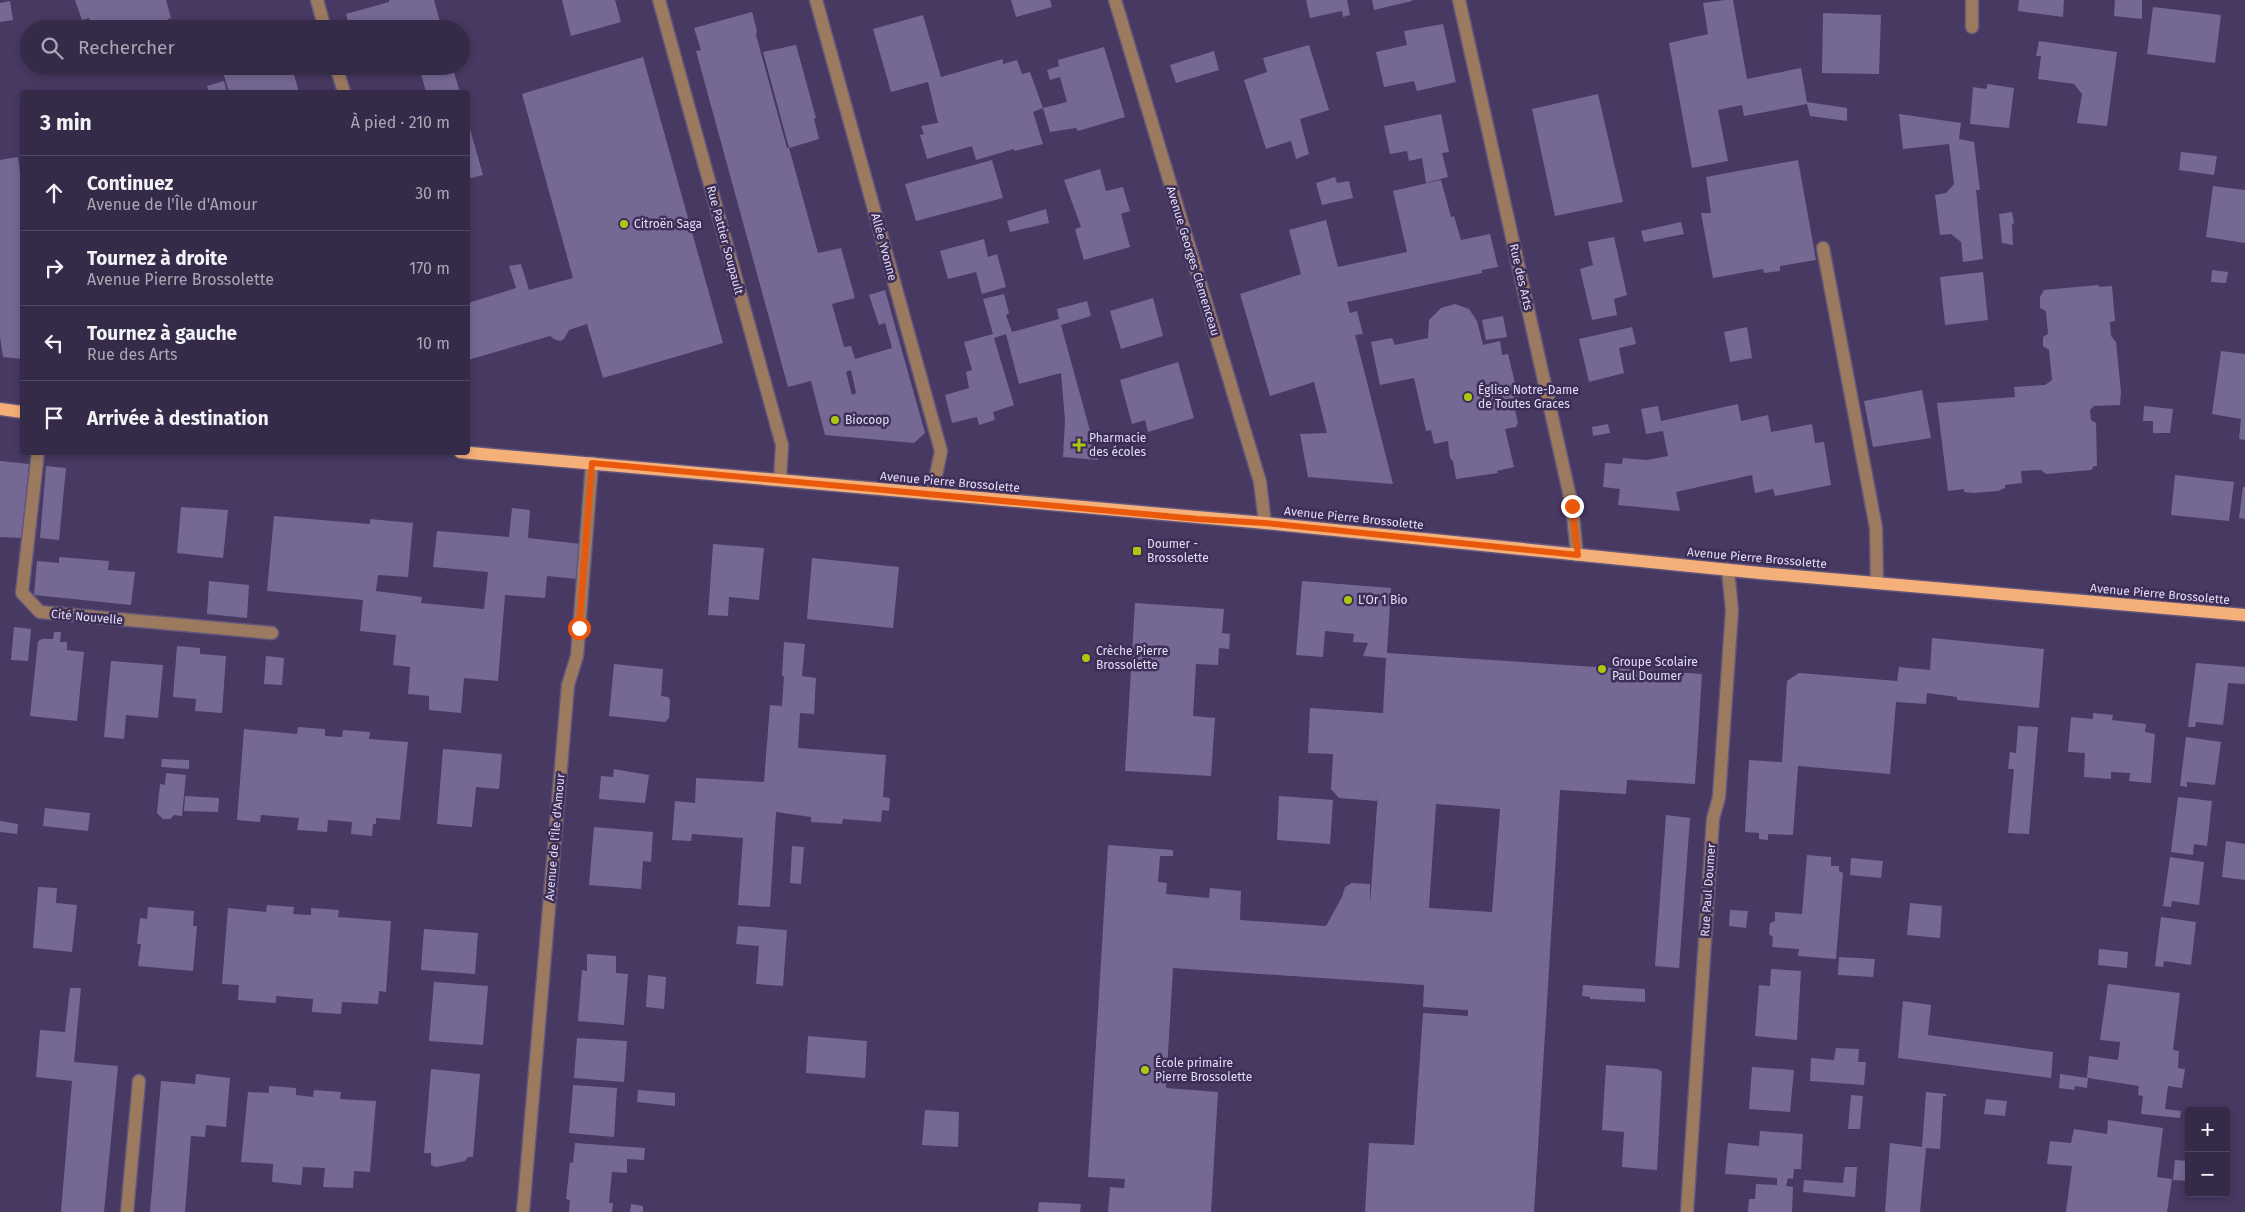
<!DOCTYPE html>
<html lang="fr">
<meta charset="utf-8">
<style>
:root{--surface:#352b49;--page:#403753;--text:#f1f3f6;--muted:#aaa7b4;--line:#4f4761}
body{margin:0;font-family:"Fira Sans",sans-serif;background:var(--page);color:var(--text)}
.controls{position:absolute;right:15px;bottom:15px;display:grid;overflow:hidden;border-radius:5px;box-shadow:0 2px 8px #0003}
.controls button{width:45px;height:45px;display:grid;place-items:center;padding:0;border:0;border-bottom:1px solid var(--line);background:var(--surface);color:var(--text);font:25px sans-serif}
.stop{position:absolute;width:15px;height:15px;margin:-11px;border:4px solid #ea580c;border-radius:50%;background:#fff}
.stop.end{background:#ea580c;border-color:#fff;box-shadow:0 1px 5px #0008}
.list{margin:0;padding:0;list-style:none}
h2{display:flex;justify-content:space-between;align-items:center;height:65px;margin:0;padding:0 20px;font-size:21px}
h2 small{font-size:16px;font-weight:400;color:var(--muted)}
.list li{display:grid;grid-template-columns:32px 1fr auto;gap:15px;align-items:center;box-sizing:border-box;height:75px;padding:0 20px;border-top:1px solid var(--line)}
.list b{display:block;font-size:19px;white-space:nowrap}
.list p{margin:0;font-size:16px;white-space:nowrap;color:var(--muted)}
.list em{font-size:16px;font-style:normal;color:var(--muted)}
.icon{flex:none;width:28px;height:28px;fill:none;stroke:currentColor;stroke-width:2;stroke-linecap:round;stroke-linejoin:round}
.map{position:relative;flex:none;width:2245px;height:1212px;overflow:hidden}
.search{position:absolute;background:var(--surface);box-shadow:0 2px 8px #0003;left:20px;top:20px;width:450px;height:55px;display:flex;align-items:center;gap:12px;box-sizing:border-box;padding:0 18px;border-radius:28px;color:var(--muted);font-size:19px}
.panel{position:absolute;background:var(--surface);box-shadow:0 2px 8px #0003;left:20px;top:90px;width:450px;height:365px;border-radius:5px}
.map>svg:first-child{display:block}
.building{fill:#766894;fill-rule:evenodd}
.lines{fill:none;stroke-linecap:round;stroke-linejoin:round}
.minor-casing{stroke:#63567c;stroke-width:15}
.major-casing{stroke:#63567c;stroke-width:15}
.minor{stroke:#9c7a60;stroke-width:12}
.major{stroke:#f5b079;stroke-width:12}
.route{stroke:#ea580c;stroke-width:6}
.poi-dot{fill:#adc610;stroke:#3c2e56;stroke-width:2}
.labels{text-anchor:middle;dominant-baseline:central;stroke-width:5;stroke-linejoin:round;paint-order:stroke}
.poi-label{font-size:12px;fill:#e3dcf5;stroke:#3c2e56;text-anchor:start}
.street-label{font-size:12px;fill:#e3dcf5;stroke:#3c2e56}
</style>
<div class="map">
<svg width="2245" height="1212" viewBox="0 0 2245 1212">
<rect width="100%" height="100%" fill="#473961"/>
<g class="building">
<polygon points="75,0 166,0 171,18 168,19 170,29 93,29 89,18 82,20"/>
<polygon points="389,0 434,0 442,29 350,29 346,14 389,2"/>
<polygon points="562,0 615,0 621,22 571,36"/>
<polygon points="1011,0 1050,0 1052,7 1016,17"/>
<polygon points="1306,0 1347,0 1350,15 1343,17 1342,11 1310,18"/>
<polygon points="1372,0 1412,0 1412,1 1374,10"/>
<polygon points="1725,0 1733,0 1747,79 1801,68 1807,102 1847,108 1847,121 1810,116 1807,104 1744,116 1742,105 1718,110 1728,161 1692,168 1669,43 1708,34 1703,3"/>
<polygon points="2019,0 2064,0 2063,17 2018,11"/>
<polygon points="2115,0 2142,0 2142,19 2114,16"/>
<polygon points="10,1 13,20 0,22 0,3"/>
<polygon points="2153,7 2221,15 2215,63 2147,54"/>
<path d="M752,12L757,31L756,35L787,148H789L763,52L796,45L816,118L814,119L819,139L789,148L818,253L841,248L855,298L832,304L844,347L851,346L855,359L892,348L885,323L879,325L869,295L885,290L925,433L914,443L825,435L811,381L788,387L696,51L701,50L694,28ZM851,370L856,393L852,395L846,372Z"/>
<polygon points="1823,13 1881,15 1879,74 1822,73"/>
<polygon points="923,15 941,77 1003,59 1003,64 1017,60 1022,74 1030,72 1043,108 1067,102 1060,77 1050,80 1047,70 1059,66 1058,60 1104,47 1125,117 1078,131 1076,128 1050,132 1043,108 1033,112 1043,144 1015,151 1014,149 976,160 972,146 927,159 920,135 924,134 921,126 938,123 928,82 891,92 873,29"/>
<polygon points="1443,24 1456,82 1417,91 1414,81 1384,87 1376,52 1407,45 1404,31"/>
<polygon points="2039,41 2117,52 2107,126 2077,123 2082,94 2074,84 2038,79 2041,56 2036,56"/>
<polygon points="1309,45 1329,110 1300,119 1309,154 1296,159 1291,141 1266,149 1244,80 1267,72 1263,58"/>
<polygon points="1214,51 1219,70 1176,83 1170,65"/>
<polygon points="643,57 723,343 603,378 587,324 569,330 564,339 560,341 554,339 550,336 468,360 468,303 516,288 509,266 521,264 529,290 573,278 522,94"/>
<polygon points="221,66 289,66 290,72 293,71 299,92 229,92"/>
<polygon points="419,66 452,66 460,92 426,92"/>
<polygon points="224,81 227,92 209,92 207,86"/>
<polygon points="1988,84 2014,88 2009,128 1970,124 1973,87 1986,89"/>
<polygon points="1598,94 1623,202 1555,216 1532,109"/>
<polygon points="1441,114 1449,152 1442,153 1448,177 1426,183 1422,158 1409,161 1407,151 1390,154 1384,126"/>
<polygon points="1899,114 1961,123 1959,139 1974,142 1980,190 1976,190 1983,259 1963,262 1961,242 1951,234 1940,235 1935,195 1946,193 1954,184 1949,144 1903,149"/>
<polygon points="468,122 483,175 468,179"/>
<polygon points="2181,152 2217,156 2214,175 2179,170"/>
<polygon points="18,157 22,187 22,359 3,357 0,337 0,160"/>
<polygon points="992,160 1003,198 916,221 905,184"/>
<polygon points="1798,160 1816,260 1780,266 1780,271 1764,273 1763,269 1713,278 1701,213 1711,213 1706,177"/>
<polygon points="1100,169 1106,191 1123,187 1130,211 1121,214 1130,247 1084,260 1075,229 1081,227 1064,180"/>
<polygon points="1335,177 1337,183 1349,181 1353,198 1322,205 1316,183"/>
<polygon points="1441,180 1451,217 1454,216 1461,240 1490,234 1498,267 1482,270 1482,273 1347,302 1350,313 1357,311 1363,334 1355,335 1393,484 1308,477 1300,434 1327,433 1314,382 1270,396 1240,294 1301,274 1289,230 1326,220 1338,267 1407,252 1393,191"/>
<polygon points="2213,186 2245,190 2245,243 2206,237"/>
<polygon points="1046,209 1049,223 1010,232 1007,221"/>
<polygon points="2012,212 2014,223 2012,224 2013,245 2002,243 1999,214"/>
<polygon points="1681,222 1684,234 1644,242 1641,231"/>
<polygon points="1614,237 1627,295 1614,299 1617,315 1592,320 1580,269 1593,265 1588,242"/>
<polygon points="984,239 988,257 997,254 1006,287 982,294 976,272 948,279 940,251"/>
<polygon points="2212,270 2228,272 2226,283 2211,282"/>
<polygon points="1983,272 1988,320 1945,325 1940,277"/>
<polygon points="2099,285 2099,287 2112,286 2115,321 2110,322 2111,336 2116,342 2121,392 2120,405 2094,406 2090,410 2091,420 2096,423 2097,466 2094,466 2091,470 2046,474 2041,470 2021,471 2022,483 2005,485 2005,488 1998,491 1973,493 1964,492 1964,489 1948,491 1937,403 2015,397 2014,387 2045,385 2052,380 2049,350 2043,346 2043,337 2048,334 2046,311 2040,308 2040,297 2044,290"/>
<polygon points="1004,294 1009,313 1006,315 1012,332 1059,319 1057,309 1087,301 1091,316 1061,325 1098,460 1063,457 1065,421 1061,373 1019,384 1006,334 994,338 1014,405 993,412 995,420 979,425 977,417 952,423 945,395 969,388 966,372 972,370 964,342 993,334 983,299"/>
<polygon points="1153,298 1163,336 1121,349 1110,311"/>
<polygon points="1455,304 1469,309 1477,321 1483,345 1500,341 1502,355 1508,354 1521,408 1515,410 1518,423 1516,427 1505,429 1514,467 1497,471 1498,473 1456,479 1453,461 1450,458 1448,441 1434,444 1431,430 1426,431 1414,378 1380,385 1371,342 1392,338 1395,345 1428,338 1429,320 1441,308"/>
<polygon points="1503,316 1507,337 1486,340 1482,320"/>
<polygon points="1632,327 1636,344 1619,348 1624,373 1589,382 1579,339"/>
<polygon points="1747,327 1752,358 1730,362 1724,332"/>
<polygon points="2221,351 2245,354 2245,440 2239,439 2241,419 2212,414"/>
<polygon points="1178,362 1194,418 1148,432 1145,420 1132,424 1120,380"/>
<polygon points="1922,390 1931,438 1873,447 1864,401"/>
<polygon points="1738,404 1741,421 1768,415 1771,432 1812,424 1815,443 1824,442 1831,485 1775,496 1773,489 1755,493 1752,475 1676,492 1680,511 1618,505 1620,489 1603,487 1605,463 1622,464 1623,458 1647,460 1668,456 1663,431 1646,434 1641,409 1658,406 1661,421"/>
<polygon points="2144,406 2173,409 2170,433 2153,433 2153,421 2143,421"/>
<polygon points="1608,424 1610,433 1593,436 1592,427"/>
<polygon points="0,461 29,464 22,538 0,537"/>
<polygon points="46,466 66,468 59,540 40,538"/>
<polygon points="2175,475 2234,482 2229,521 2171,515"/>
<polygon points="2243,487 2245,487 2245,519 2239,518"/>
<polygon points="181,507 228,510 223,558 177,553"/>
<polygon points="512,508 530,510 528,538 581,544 578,579 547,576 545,598 505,595 498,681 464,678 461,713 429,710 429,696 408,694 410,667 393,665 396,635 360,631 363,600 267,591 274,516 370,524 370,519 413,523 408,577 378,575 376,591 422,597 421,603 484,609 488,572 433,567 437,531 509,537"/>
<polygon points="713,544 764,548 759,600 729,597 728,616 708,615"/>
<polygon points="59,557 109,561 108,570 135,572 131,605 34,595 37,561 59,563"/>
<polygon points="812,558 899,567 893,628 807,619"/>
<polygon points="209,581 249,585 247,618 207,614"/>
<path d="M1302,581L1391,588L1387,653L1702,674L1695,784L1627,780L1626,794L1560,790L1534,1212H1365L1369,1143L1414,1145L1423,1013L1468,1016V1010L1423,1007L1424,985L1173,968L1166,1088L1218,1092L1211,1212H1108L1110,1187L1124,1188L1125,1179L1088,1177L1108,845L1173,850V856H1160L1158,882L1167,883L1166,894L1209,898L1210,888L1241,891L1240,920L1326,926L1342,897L1345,887L1352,883L1370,884V904L1378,792L1377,801L1339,798L1331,789L1333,754L1308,753L1310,708L1383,713L1386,658L1363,656L1368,643L1353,642L1354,634L1325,631L1323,657L1296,655ZM1436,804L1500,809L1492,912L1429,908Z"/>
<polygon points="1135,603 1224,609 1222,633 1230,634 1229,649 1219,648 1218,665 1196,664 1193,716 1215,718 1211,776 1125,771"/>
<polygon points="14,627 31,629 28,661 11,660"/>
<polygon points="54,632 61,632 60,642 67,642 67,650 84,652 77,721 30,716 38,641 42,639 53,639"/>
<polygon points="1932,638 2044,649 2039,708 1957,700 1957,697 1927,693 1926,704 1896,702 1890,774 1798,766 1793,835 1768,834 1768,840 1759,839 1759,833 1745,832 1749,760 1782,762 1787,681 1799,673 1897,681 1899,667 1930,670"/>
<polygon points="784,642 805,644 802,676 816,678 814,714 800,713 798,748 886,755 883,797 890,798 889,811 882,810 881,822 843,819 842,824 811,822 811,817 776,812 770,907 738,905 743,838 692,834 691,841 672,840 675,801 695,803 696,778 764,782 770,705 782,706 784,676 782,676"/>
<polygon points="177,646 200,648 200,654 226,656 222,713 195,711 196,699 173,697"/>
<polygon points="266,656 284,658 282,685 264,684"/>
<polygon points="111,661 163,665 158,718 126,715 124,739 104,737"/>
<polygon points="2196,663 2245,667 2245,684 2228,683 2223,725 2196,722 2195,727 2188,727"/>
<polygon points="614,664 663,669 661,696 668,697 670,700 669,718 665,722 609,716"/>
<polygon points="2093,713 2113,715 2112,720 2146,724 2145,732 2155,734 2151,783 2129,781 2130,773 2111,772 2111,779 2084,777 2085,753 2068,752 2071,717 2093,719"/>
<polygon points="2018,726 2038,727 2029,834 2008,833 2014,769 2008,769 2010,752 2016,753"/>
<polygon points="298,727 325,729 325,736 342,737 343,730 370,732 369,739 408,742 400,820 376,818 376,824 373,824 372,836 351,834 352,822 328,820 327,832 297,830 299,818 261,815 260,822 237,820 244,729 297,734"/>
<polygon points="2186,737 2221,742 2215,785 2187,782 2187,787 2180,786"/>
<polygon points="443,749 502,754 499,789 476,787 472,827 437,824"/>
<polygon points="162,759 189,760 189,769 161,767"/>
<polygon points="614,769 649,775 645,803 599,799 601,776 613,777"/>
<polygon points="166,773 186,775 182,816 174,815 170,819 163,819 157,813 160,784 165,785"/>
<polygon points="185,796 219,798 218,812 184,811"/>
<polygon points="1279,796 1333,800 1330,844 1277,840"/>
<polygon points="2178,797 2212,801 2207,846 2194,844 2193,855 2171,852"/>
<polygon points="45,808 90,813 88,831 43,826"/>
<polygon points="1666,815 1690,818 1679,968 1655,966"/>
<polygon points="0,821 18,824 17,834 0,832"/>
<polygon points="594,827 653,832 651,862 643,861 641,889 589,885"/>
<polygon points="2226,841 2245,844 2245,880 2222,877"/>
<polygon points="792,846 804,847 801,884 790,883"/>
<polygon points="1807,855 1831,857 1831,866 1839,866 1839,871 1843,873 1836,959 1798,956 1799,949 1772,947 1773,937 1769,934 1770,923 1775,921 1775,912 1802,914"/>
<polygon points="2170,857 2204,862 2199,905 2172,901 2171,907 2163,906"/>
<polygon points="1851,858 1883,861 1881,878 1850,875"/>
<polygon points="38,887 57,888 56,903 77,905 72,952 33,948"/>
<polygon points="1910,903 1942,906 1940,938 1907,935"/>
<polygon points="267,905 294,907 293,914 311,915 311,908 339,910 338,917 391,921 386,992 379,991 378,1004 342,1002 341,1014 312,1012 313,999 276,996 276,1003 238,1000 239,985 222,984 228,908 266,912"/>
<polygon points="148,907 194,911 193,926 197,926 193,971 138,966 141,944 137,944 140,918 147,919"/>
<polygon points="1730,910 1748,911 1746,928 1729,926"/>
<polygon points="2161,917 2196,922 2191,965 2164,961 2163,967 2155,966"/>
<polygon points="738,926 787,930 783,986 756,984 759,946 736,944"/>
<polygon points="424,929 478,933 475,974 421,970"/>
<polygon points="2099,949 2128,952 2127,968 2098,965"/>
<polygon points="587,954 616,956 616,973 628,974 624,1025 578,1021 582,970 587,971"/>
<polygon points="1839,957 1875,959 1873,977 1838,975"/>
<polygon points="1771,969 1801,971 1797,1040 1755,1036 1759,985 1770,986"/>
<polygon points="648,975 666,977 664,1009 646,1007"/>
<polygon points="434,982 488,986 483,1045 429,1041"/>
<polygon points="2108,984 2180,993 2173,1050 2179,1051 2178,1068 2185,1069 2182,1088 2168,1086 2165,1109 2181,1111 2180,1118 2141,1114 2143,1096 2138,1095 2139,1086 2088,1078 2087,1088 2075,1086 2074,1090 2059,1088 2060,1074 2087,1078 2089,1056 2118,1060 2120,1042 2100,1040"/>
<polygon points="1583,985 1645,989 1645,1002 1590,999 1590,997 1582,996"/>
<polygon points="70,988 81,988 74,1062 118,1066 104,1212 61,1212 72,1081 36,1077 40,1030 65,1032"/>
<polygon points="1903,1001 1931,1005 1928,1035 2053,1052 2051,1078 1898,1058"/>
<polygon points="808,1036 867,1041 865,1078 806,1073"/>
<polygon points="577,1038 627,1041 624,1082 574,1078"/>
<polygon points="1836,1048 1859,1049 1858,1062 1866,1062 1864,1085 1810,1081 1811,1058 1834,1060"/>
<polygon points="1606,1065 1658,1069 1662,1072 1657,1170 1622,1167 1624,1132 1602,1130"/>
<polygon points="1752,1067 1794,1070 1790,1112 1749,1109"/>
<polygon points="431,1069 480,1074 473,1157 468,1157 465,1161 436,1167 431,1165 431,1153 424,1153"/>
<polygon points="196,1074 230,1078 226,1127 206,1125 205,1137 191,1136 185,1212 150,1212 161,1081 195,1084"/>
<polygon points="573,1085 617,1088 614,1137 569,1133"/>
<polygon points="269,1086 296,1088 296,1095 313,1097 314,1090 341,1092 340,1099 376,1101 370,1172 354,1171 353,1188 323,1187 325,1168 303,1167 301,1185 272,1182 273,1164 241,1162 248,1092 269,1093"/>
<polygon points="638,1090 675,1093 675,1106 637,1102"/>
<polygon points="1926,1092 1946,1094 1946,1096 1943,1096 1940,1149 1926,1148 1920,1212 1885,1212 1890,1143 1922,1147"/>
<polygon points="1851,1095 1863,1096 1860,1129 1848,1129"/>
<polygon points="1986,1099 2007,1101 2005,1116 1984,1114"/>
<polygon points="925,1110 959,1112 958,1147 922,1145"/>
<polygon points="2108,1120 2163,1128 2157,1177 2172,1179 2167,1212 2066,1212 2072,1166 2047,1164 2050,1141 2071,1143 2074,1129 2107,1134"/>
<polygon points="1760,1131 1803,1134 1801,1169 1794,1169 1793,1179 1788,1178 1786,1186 1793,1187 1792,1212 1748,1212 1749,1199 1755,1199 1756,1184 1777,1185 1777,1178 1725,1174 1728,1143 1759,1146"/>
<polygon points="575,1143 645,1148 644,1160 627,1159 627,1173 612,1172 609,1203 613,1203 612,1212 569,1212 570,1200 566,1199 570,1162 573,1163"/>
<polygon points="2175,1160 2189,1161 2189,1181 2173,1180"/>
<polygon points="1845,1167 1857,1167 1855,1197 1803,1192 1804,1180 1843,1183"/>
<polygon points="1039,1202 1081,1204 1080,1212 1038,1212"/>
<polygon points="631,1204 643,1206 643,1212 630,1212"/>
</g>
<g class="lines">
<defs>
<g id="minor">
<polyline points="317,0 325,29"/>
<polyline points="659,0 782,445 780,480"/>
<polyline points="816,0 941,451 932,494"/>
<polyline points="1115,0 1260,482 1265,523"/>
<polyline points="1459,0 1572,506 1577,555"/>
<polyline points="1972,0 1972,27"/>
<polyline points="336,66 344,92"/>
<polyline points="1823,248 1876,528 1877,583"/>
<polyline points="38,452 22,593 40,612 272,633"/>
<polyline points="127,1212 139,1081"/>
<polyline points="523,1212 568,685 577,656 592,463"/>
<polyline points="1687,1212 1713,819 1719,797 1732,610 1728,570"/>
</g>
<g id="major">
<polyline points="0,409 22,412"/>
<polyline points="460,452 1265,523 1760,573 2245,615"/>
</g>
</defs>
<use href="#minor" class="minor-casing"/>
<use href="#major" class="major-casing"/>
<use href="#minor" class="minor"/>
<use href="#major" class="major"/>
</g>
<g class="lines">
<polyline class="route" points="579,628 592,463 1198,519 1265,523 1578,555 1572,506"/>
</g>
<g class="poi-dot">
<circle cx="624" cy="224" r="5"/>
<circle cx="1468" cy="397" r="5"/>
<circle cx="835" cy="420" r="5"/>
<path d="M1076.5 437.5h5v5h5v5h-5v5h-5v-5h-5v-5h5z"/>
<rect x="1132" y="546" width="10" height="10" rx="2.5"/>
<circle cx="1348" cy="600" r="5"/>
<circle cx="1086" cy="658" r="5"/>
<circle cx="1602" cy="669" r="5"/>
<circle cx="1145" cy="1070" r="5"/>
</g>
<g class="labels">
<g class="poi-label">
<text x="634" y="224">Citroën Saga</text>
<text x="1478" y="390">Église Notre-Dame<tspan x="1478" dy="14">de Toutes Graces</tspan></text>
<text x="845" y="420">Biocoop</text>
<text x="1089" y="438">Pharmacie<tspan x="1089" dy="14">des écoles</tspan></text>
<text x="1147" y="544">Doumer -<tspan x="1147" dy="14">Brossolette</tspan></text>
<text x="1358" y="600">L'Or 1 Bio</text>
<text x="1096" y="651">Crèche Pierre<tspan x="1096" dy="14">Brossolette</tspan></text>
<text x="1612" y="662">Groupe Scolaire<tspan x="1612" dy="14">Paul Doumer</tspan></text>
<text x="1155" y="1063">École primaire<tspan x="1155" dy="14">Pierre Brossolette</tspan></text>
</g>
<g class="street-label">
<text transform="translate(725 240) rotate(75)">Rue Pattier Soupault</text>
<text transform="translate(884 247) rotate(75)">Allée Yvonne</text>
<text transform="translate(1193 261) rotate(73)">Avenue Georges Clemenceau</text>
<text transform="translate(1521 277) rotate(77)">Rue des Arts</text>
<text transform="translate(950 482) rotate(5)">Avenue Pierre Brossolette</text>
<text transform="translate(1354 518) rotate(6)">Avenue Pierre Brossolette</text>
<text transform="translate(1757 558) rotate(5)">Avenue Pierre Brossolette</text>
<text transform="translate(2160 594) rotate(5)">Avenue Pierre Brossolette</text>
<text transform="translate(87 617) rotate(5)">Cité Nouvelle</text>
<text transform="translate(555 837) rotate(-85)">Avenue de l'Île d'Amour</text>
<text transform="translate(1708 890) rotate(-86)">Rue Paul Doumer</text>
</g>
</g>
</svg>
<div class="controls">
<button>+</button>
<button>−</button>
</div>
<div class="stop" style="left:579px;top:628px"></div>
<div class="stop end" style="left:1572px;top:506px"></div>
<div class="search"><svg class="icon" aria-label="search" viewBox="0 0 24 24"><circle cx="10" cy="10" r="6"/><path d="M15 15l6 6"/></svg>Rechercher</div>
<section class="panel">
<h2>3 min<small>À pied · 210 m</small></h2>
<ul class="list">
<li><svg class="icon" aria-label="ahead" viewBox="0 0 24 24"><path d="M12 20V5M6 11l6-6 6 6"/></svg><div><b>Continuez</b><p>Avenue de l'Île d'Amour</p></div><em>30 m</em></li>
<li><svg class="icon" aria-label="right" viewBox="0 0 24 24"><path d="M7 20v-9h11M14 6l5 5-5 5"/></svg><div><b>Tournez à droite</b><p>Avenue Pierre Brossolette</p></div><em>170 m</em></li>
<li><svg class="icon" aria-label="left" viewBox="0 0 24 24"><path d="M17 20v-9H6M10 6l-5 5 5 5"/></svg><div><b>Tournez à gauche</b><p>Rue des Arts</p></div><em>10 m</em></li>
<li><svg class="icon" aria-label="arrive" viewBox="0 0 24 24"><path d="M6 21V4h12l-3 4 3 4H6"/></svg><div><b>Arrivée à destination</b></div></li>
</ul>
</section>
</div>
